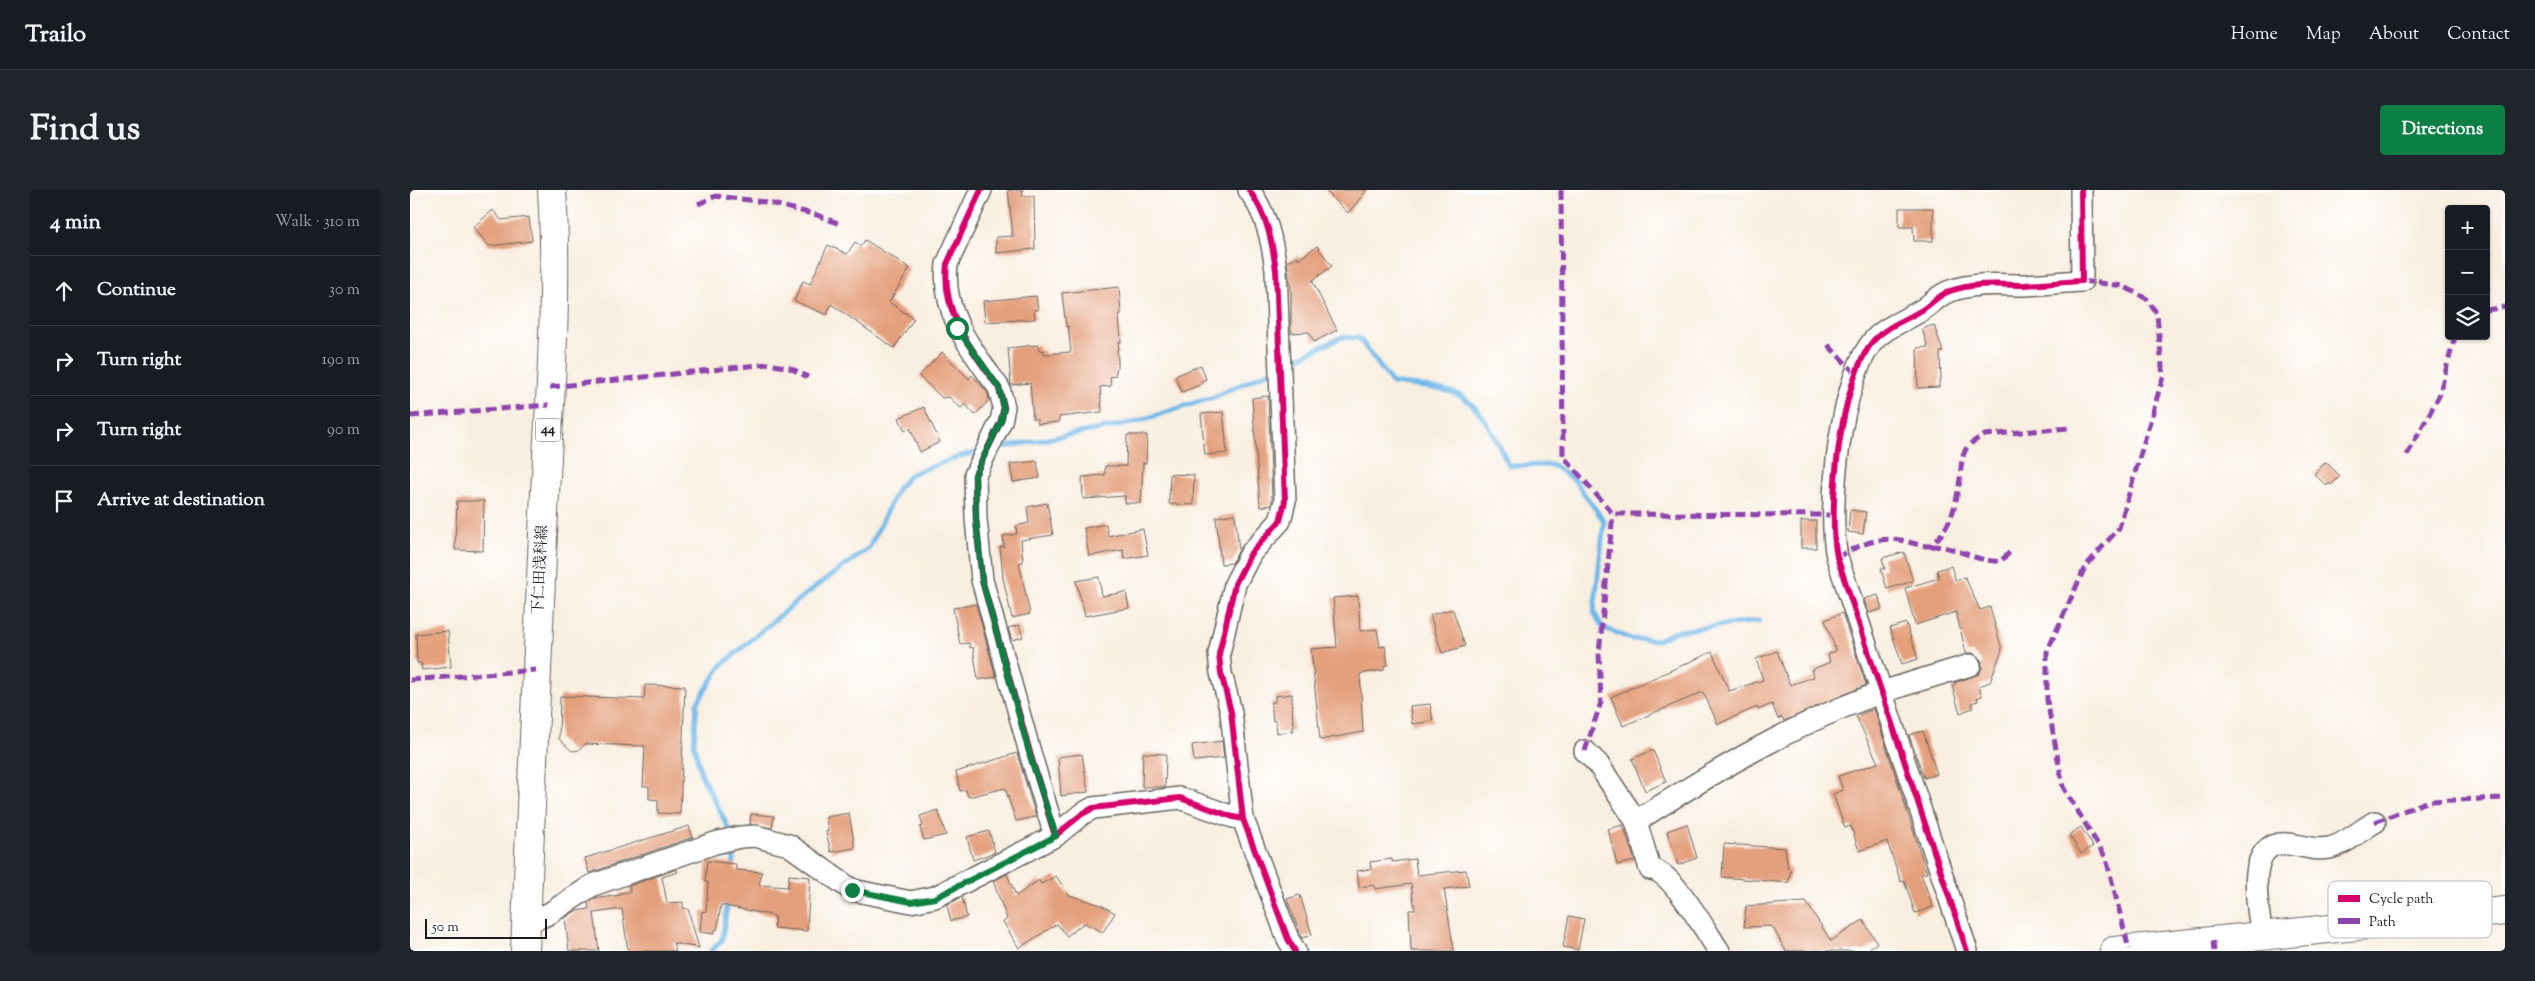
<!DOCTYPE html>
<meta charset="utf-8">
<style>
:root{--surface:#171b24;--page:#20242c;--text:#f1f3f6;--muted:#9ea1a6;--line:#363941;--accent:#0b8043}
body{margin:0;font-family:"Sorts Mill Goudy","Noto Serif JP",serif;background:var(--page);color:var(--text)}
.controls{position:absolute;right:15px;top:15px;display:grid;overflow:hidden;border-radius:5px;box-shadow:0 1px 4px #0004}
.controls button{width:45px;height:45px;display:grid;place-items:center;padding:0;border:0;border-bottom:1px solid var(--line);background:var(--surface);color:var(--text);font:25px sans-serif}
.scale{position:absolute;left:15px;bottom:12px;width:122px;box-sizing:border-box;padding-left:5px;border:2px solid #1c1c1c;border-top:0;font-size:14px;line-height:18px;white-space:nowrap;color:#1c1c1c;-webkit-text-stroke:4px #fff;paint-order:stroke}
.stop{position:absolute;width:15px;height:15px;margin:-11px;border:4px solid #0b8043;border-radius:50%;background:#fff}
.stop.end{background:#0b8043;border-color:#fff;box-shadow:0 1px 5px #0008}
.list{margin:0;padding:0;list-style:none}
h2{display:flex;justify-content:space-between;align-items:center;height:65px;margin:0;padding:0 20px;font-size:21px}
h2 small{font-size:16px;font-weight:400;color:var(--muted)}
.list li{display:grid;grid-template-columns:32px 1fr auto;gap:15px;align-items:center;box-sizing:border-box;height:70px;padding:0 20px;border-top:1px solid var(--line)}
.list b{display:block;font-size:19px;white-space:nowrap}
.list em{font-size:16px;font-style:normal;color:var(--muted)}
.icon{flex:none;width:28px;height:28px;fill:none;stroke:currentColor;stroke-width:2;stroke-linecap:round;stroke-linejoin:round}
.map{position:relative;flex:none;width:2095px;height:761px;overflow:hidden;border-radius:5px}
header{display:flex;align-items:center;gap:30px;box-sizing:border-box;height:70px;padding:0 25px;background:var(--surface);border-bottom:1px solid var(--line)}
header strong{font-size:24px}
nav{display:flex;gap:28px;margin-inline-start:auto;font-size:18px}
.intro{display:flex;align-items:center;justify-content:space-between;box-sizing:border-box;height:120px;padding:0 30px}
h1{margin:0;font-size:35px}
.button{padding:12px 22px;border-radius:5px;background:var(--accent);color:#fff;font-size:18px;font-weight:700}
main{display:flex;gap:30px;padding:0 30px}
aside{flex:1;background:var(--surface);border-radius:5px;box-shadow:0 1px 4px #0004}
.map>svg:first-child{display:block}
.lines{fill:none;stroke-linecap:round;stroke-linejoin:round}
.stream{stroke:#71b9e9;stroke-width:5}
.building{fill:#e49f7b}
.minor-casing{stroke:#696661;stroke-width:24}
.major-casing{stroke:#696661;stroke-width:30}
.minor{stroke:#fff;stroke-width:21}
.major{stroke:#fff;stroke-width:28}
.quiet{stroke:#8e44ad;stroke-width:5;stroke-dasharray:10 5;stroke-linecap:butt}
.cycleway-casing{stroke:#fff;stroke-width:9}
.cycleway{stroke:#d6006c;stroke-width:6}
.route{stroke:#0b8043;stroke-width:6}
.labels{text-anchor:middle;dominant-baseline:central;stroke-width:5;stroke-linejoin:round;paint-order:stroke}
.shield{fill:#fff;stroke:#606060;stroke-width:1}
.shield-label{font-size:14px;font-weight:bold;fill:#1c1c1c}
.street-label{font-size:15px;fill:#1c1c1c;stroke:#fff}
.key{fill:#fff;stroke:#bbb;stroke-width:1}
.key-label{font-size:14px;fill:#1c1c1c}
</style>
<header>
<strong>Trailo</strong>
<nav><a>Home</a><a>Map</a><a>About</a><a>Contact</a></nav>
</header>
<div class="intro"><h1>Find us</h1><a class="button">Directions</a></div>
<main>
<aside>
<h2>4 min<small>Walk · 310 m</small></h2>
<ul class="list">
<li><svg class="icon" aria-label="ahead" viewBox="0 0 24 24"><path d="M12 20V5M6 11l6-6 6 6"/></svg><div><b>Continue</b></div><em>30 m</em></li>
<li><svg class="icon" aria-label="right" viewBox="0 0 24 24"><path d="M7 20v-9h11M14 6l5 5-5 5"/></svg><div><b>Turn right</b></div><em>190 m</em></li>
<li><svg class="icon" aria-label="right" viewBox="0 0 24 24"><path d="M7 20v-9h11M14 6l5 5-5 5"/></svg><div><b>Turn right</b></div><em>90 m</em></li>
<li><svg class="icon" aria-label="arrive" viewBox="0 0 24 24"><path d="M6 21V4h12l-3 4 3 4H6"/></svg><div><b>Arrive at destination</b></div></li>
</ul>
</aside>
<div class="map">
<svg width="2095" height="761" viewBox="0 0 2095 761">
<rect width="100%" height="100%" fill="#fff"/>
<filter id="ink" filterUnits="userSpaceOnUse"><feTurbulence type="fractalNoise" baseFrequency=".02" numOctaves="2"/><feDisplacementMap in="SourceGraphic" scale="10" xChannelSelector="R" yChannelSelector="G"/><feConvolveMatrix kernelMatrix="1 2 1 2 8 2 1 2 1" color-interpolation-filters="sRGB"/></filter>
<filter id="wash" filterUnits="userSpaceOnUse"><feTurbulence type="fractalNoise" baseFrequency=".0096" numOctaves="4" result="noise"/><feDisplacementMap in="SourceGraphic" scale="20" xChannelSelector="R" yChannelSelector="G"/><feGaussianBlur stdDeviation="1.12" result="paint"/><feColorMatrix in="noise" values="0 0 0 0 0 0 0 0 0 0 0 0 0 0 0 0 0 1.4 0 .05"/><feComposite in="paint" operator="in"/></filter>
<g filter="url(#wash)">
<rect width="100%" height="100%" fill="#f9efe1"/>
<g class="lines">
<g class="stream">
<path d="M875,174L932,147L949,148L982,193C1002,196 1025,197 1044,203C1070,211 1088,253 1099,276L1143,275L1164,290L1194,331L1184,422L1192,437L1221,449L1248,450L1266,441L1349,431"/>
<polyline points="584,259 722,233 804,207 865,179"/>
<polyline points="320,641 291,584 284,554 287,513 311,476 388,410 459,358 488,298 501,284 554,265 570,262"/>
<polyline points="323,680 324,668"/>
<polyline points="301,761 312,750 318,710"/>
</g>
</g>
<g id="blocks">
<g class="building">
<polygon points="598,0 613,0 612,6 624,6 625,59 586,63 586,47 603,46"/>
<polygon points="915,0 957,0 938,23"/>
<polygon points="1489,18 1523,18 1523,51 1504,51 1503,37 1489,37"/>
<polygon points="83,20 91,30 119,27 122,51 79,56 63,37"/>
<polygon points="455,50 500,78 479,112 504,129 484,158 421,114 417,125 384,111 393,91 400,94 418,55 437,64 445,52 451,56"/>
<polygon points="907,56 922,76 902,91 927,140 904,152 899,142 881,143 881,100 877,72 888,66 889,69"/>
<polygon points="709,97 711,125 709,125 711,152 708,152 709,159 707,159 708,172 705,186 700,187 701,196 690,197 692,222 649,227 649,232 628,234 627,229 623,229 620,193 601,195 598,158 628,155 629,161 634,160 634,164 661,162 658,136 656,137 652,103"/>
<polygon points="626,106 628,120 624,120 625,129 575,132 573,111"/>
<polygon points="1524,135 1533,162 1530,162 1531,190 1529,190 1529,197 1508,198 1507,158 1518,157 1512,139"/>
<polygon points="532,162 559,189 562,185 578,203 579,210 565,225 555,214 551,218 539,207 532,208 509,186"/>
<polygon points="791,175 796,189 790,192 792,194 772,202 765,186"/>
<polygon points="858,206 862,310 861,315 850,317 842,208"/>
<polygon points="514,217 530,252 510,262 500,238 495,241 489,228"/>
<polygon points="813,222 817,263 795,265 791,224"/>
<polygon points="717,245 737,245 736,273 733,273 731,313 715,313 715,306 673,309 672,287 695,285 695,276 716,276"/>
<polygon points="627,271 630,288 603,292 600,274"/>
<polygon points="1916,272 1930,286 1921,295 1919,293 1917,296 1904,284"/>
<polygon points="760,284 784,285 783,315 759,314"/>
<polygon points="47,311 74,311 73,361 45,360"/>
<polygon points="637,313 643,345 611,350 613,372 609,373 620,424 602,428 593,388 590,357 594,357 593,346 607,344 606,336 619,333 617,317"/>
<polygon points="1440,320 1456,322 1453,344 1438,342"/>
<polygon points="825,324 829,360 822,373 811,374 806,327"/>
<rect x="1391" y="331" width="15" height="27"/>
<polygon points="696,334 698,346 733,339 738,365 714,369 713,360 679,366 674,338"/>
<polygon points="1494,362 1503,391 1477,399 1471,379 1475,379 1472,368"/>
<polygon points="1541,376 1546,391 1555,387 1570,420 1580,417 1592,460 1580,492 1569,496 1572,506 1567,508 1568,511 1561,513 1563,518 1550,523 1542,496 1545,495 1544,493 1569,484 1572,478 1572,471 1563,463 1556,463 1546,422 1505,435 1495,398 1529,388 1527,380"/>
<polygon points="689,387 692,406 716,402 719,418 675,426 666,391"/>
<polygon points="1468,405 1472,419 1459,423 1454,409"/>
<polygon points="948,406 950,441 967,439 970,457 975,456 978,475 974,476 974,480 950,484 953,542 910,550 901,459 927,457 923,408"/>
<polygon points="566,414 586,487 568,490 563,457 560,458 559,453 550,454 543,418"/>
<polygon points="1038,420 1043,420 1055,456 1032,463 1020,425"/>
<polygon points="1432,423 1456,495 1374,531 1372,527 1368,529 1362,514 1348,520 1347,517 1308,534 1293,502 1213,536 1201,507 1302,462 1319,501 1353,490 1346,469 1367,461 1380,495 1404,487 1401,480 1420,472 1418,464 1426,461 1415,430"/>
<polygon points="1496,433 1508,469 1492,474 1480,438"/>
<polygon points="609,435 613,447 602,450 598,438"/>
<polygon points="38,441 41,477 12,480 11,473 7,473 6,444"/>
<polygon points="235,495 275,496 270,624 248,623 248,610 239,609 239,596 233,596 235,556 175,554 169,560 162,561 149,549 150,506 234,509"/>
<polygon points="882,504 883,541 867,543 866,531 863,531 861,512 865,512 865,506"/>
<polygon points="1020,514 1023,531 1002,534 1000,516"/>
<polygon points="1464,519 1517,683 1511,684 1523,717 1505,723 1494,690 1491,692 1477,651 1449,661 1441,636 1435,638 1423,604 1433,600 1428,586 1468,573 1446,526"/>
<polygon points="1513,541 1527,584 1514,588 1499,545"/>
<polygon points="812,551 814,568 784,571 782,555"/>
<polygon points="1243,560 1256,592 1235,601 1222,569"/>
<polygon points="607,563 626,627 606,631 595,598 558,607 556,600 550,601 546,582"/>
<polygon points="733,563 756,564 755,597 732,597"/>
<polygon points="672,564 678,602 651,606 648,567"/>
<polygon points="528,620 536,645 514,650 510,637 513,636 510,626"/>
<polygon points="439,623 445,658 421,662 416,642 418,641 416,627"/>
<polygon points="341,624 364,626 362,638 340,634"/>
<polygon points="1277,634 1287,668 1268,675 1257,641"/>
<polygon points="1213,635 1225,671 1207,675 1198,639"/>
<polygon points="279,636 283,647 179,683 175,668"/>
<polygon points="1671,637 1683,656 1671,664 1659,645"/>
<polygon points="579,641 585,662 563,670 557,647"/>
<polygon points="1314,654 1375,658 1378,679 1381,680 1378,693 1312,687"/>
<polygon points="982,669 982,672 1005,669 1007,685 1056,680 1059,696 1034,699 1044,761 1001,761 999,720 1005,720 1001,694 965,699 964,695 949,697 947,681 961,679 960,672"/>
<polygon points="297,671 326,674 326,680 352,682 349,695 378,697 379,685 400,687 397,741 364,738 365,726 311,715 307,740 304,740 304,744 290,742 292,721 296,722 298,692 295,692"/>
<polygon points="267,679 268,682 252,687 257,713 273,712 273,718 278,719 289,758 263,753 266,761 218,761 212,719 184,723 189,761 159,761 155,728 166,721 179,719 178,713 184,709 210,705 210,703 220,702 219,696"/>
<polygon points="597,684 606,706 629,690 631,694 646,686 659,705 691,715 705,723 693,742 674,733 657,746 647,734 609,758 593,732 597,729 583,691"/>
<polygon points="890,705 902,745 892,748 877,709"/>
<polygon points="552,707 557,727 541,731 537,715"/>
<polygon points="1396,712 1421,751 1453,730 1467,753 1455,761 1376,761 1362,736 1334,737 1336,716"/>
<polygon points="1159,726 1174,729 1168,760 1153,757"/>
</g>
</g>
</g>
<g filter="url(#ink)">
<use href="#blocks" fill-opacity="0" stroke="#696661" stroke-width="1"/>
<g class="lines">
<defs>
<g id="minor">
<path d="M571,0L537,74C531,124 562,160 589,198L594,217L591,231L565,285L566,329L572,390L621,566L645,646L672,624L683,618L770,608L823,627L833,629L878,749L885,761"/>
<polyline points="1175,561 1188,574 1226,631"/>
<path d="M833,629L821,522L811,483L809,464L825,394L841,363L870,331L875,311L866,80C862,50 857,25 839,0"/>
<polyline points="116,728 129,728 140,723 183,695 305,653 330,647 345,646 379,655 442,700 501,712 525,707 645,646"/>
<path d="M1852,746C1848,719 1833,650 1877,654C1892,655 1904,661 1919,658C1933,656 1952,639 1965,632"/>
<path d="M1309,761C1296,742 1262,680 1240,679L1226,631C1304,582 1386,532 1473,502C1502,492 1531,484 1560,475"/>
<path d="M1557,761L1427,367C1417,318 1430,189 1464,150C1477,136 1496,130 1512,120C1521,114 1530,104 1540,101C1566,92 1589,95 1615,95C1634,94 1653,92 1672,91L1671,0"/>
</g>
<g id="major">
<path d="M115,761C121,622 126,483 133,344C138,230 149,114 142,0"/>
<polyline points="1704,761 2095,721"/>
</g>
</defs>
<use href="#minor" class="minor-casing"/>
<use href="#major" class="major-casing"/>
<use href="#minor" class="minor"/>
<use href="#major" class="major"/>
<g class="quiet">
<polyline points="1151,0 1153,266 1203,324 1423,325"/>
<polyline points="288,14 306,6 355,12 407,25 430,34"/>
<polyline points="1672,91 1713,96 1737,109 1747,124 1753,187 1709,338 1675,377 1637,462 1637,510 1653,597 1696,668 1719,759"/>
<polyline points="2076,120 2095,117"/>
<polyline points="1418,155 1447,185"/>
<polyline points="140,197 358,174 380,178 398,187"/>
<polyline points="0,226 139,215"/>
<polyline points="1997,265 2029,206 2045,146"/>
<path d="M1520,356C1546,355 1566,373 1591,371L1600,362"/>
<path d="M1427,367C1446,357 1467,346 1490,350C1501,352 1509,356 1520,356C1541,339 1546,315 1550,289C1551,279 1551,268 1556,259C1561,252 1567,249 1575,245L1659,238"/>
<polyline points="0,490 126,480"/>
<polyline points="1175,561 1191,512 1189,463 1203,324"/>
<polyline points="1965,632 2019,611 2095,608"/>
<polyline points="1803,751 1804,761"/>
</g>
<defs>
<g id="cycleway">
<path d="M571,0L537,74C531,124 562,160 589,198L594,217L591,231L565,285L566,329L572,390L621,566L645,646L672,624L683,618L770,608L823,627L833,629L878,749L885,761"/>
<path d="M833,629L821,522L811,483L809,464L825,394L841,363L870,331L875,311L866,80C862,50 857,25 839,0"/>
<path d="M1557,761L1427,367C1417,318 1430,189 1464,150C1477,136 1496,130 1512,120C1521,114 1530,104 1540,101C1566,92 1589,95 1615,95C1634,94 1653,92 1672,91L1671,0"/>
</g>
</defs>
<use href="#cycleway" class="cycleway-casing"/>
<use href="#cycleway" class="cycleway"/>
</g>
</g>
<g class="lines" filter="url(#ink)">
<polyline class="route" points="442,700 501,712 525,708 646,646 620,566 572,390 566,329 565,285 591,231 594,218 589,198 547,138"/>
</g>
<g class="labels">
<rect class="shield" x="125.5" y="228.5" width="25" height="23" rx="4"/>
<g class="shield-label">
<text x="138" y="240">44</text>
</g>
<g class="street-label">
<text transform="translate(131 380) rotate(-87)">下仁田浅科線</text>
</g>
</g>
<rect x="1918" y="691" width="164" height="57" rx="8" class="key"/>
<rect x="1928" y="705" width="22" height="7" fill="#d6006c"/>
<rect x="1928" y="728" width="22" height="6" fill="#8e44ad"/>
<g class="key-label">
<text x="1959" y="713">Cycle path</text>
<text x="1959" y="736">Path</text>
</g>
</svg>
<div class="controls">
<button>+</button>
<button>−</button>
<button><svg class="icon" aria-label="layers" viewBox="0 0 24 24"><path d="M12 4l9 5-9 5-9-5zM3 14l9 5 9-5"/></svg></button>
</div>
<div class="scale">50 m</div>
<div class="stop" style="left:547px;top:138px"></div>
<div class="stop end" style="left:442px;top:700px"></div>
</div>
</main>
